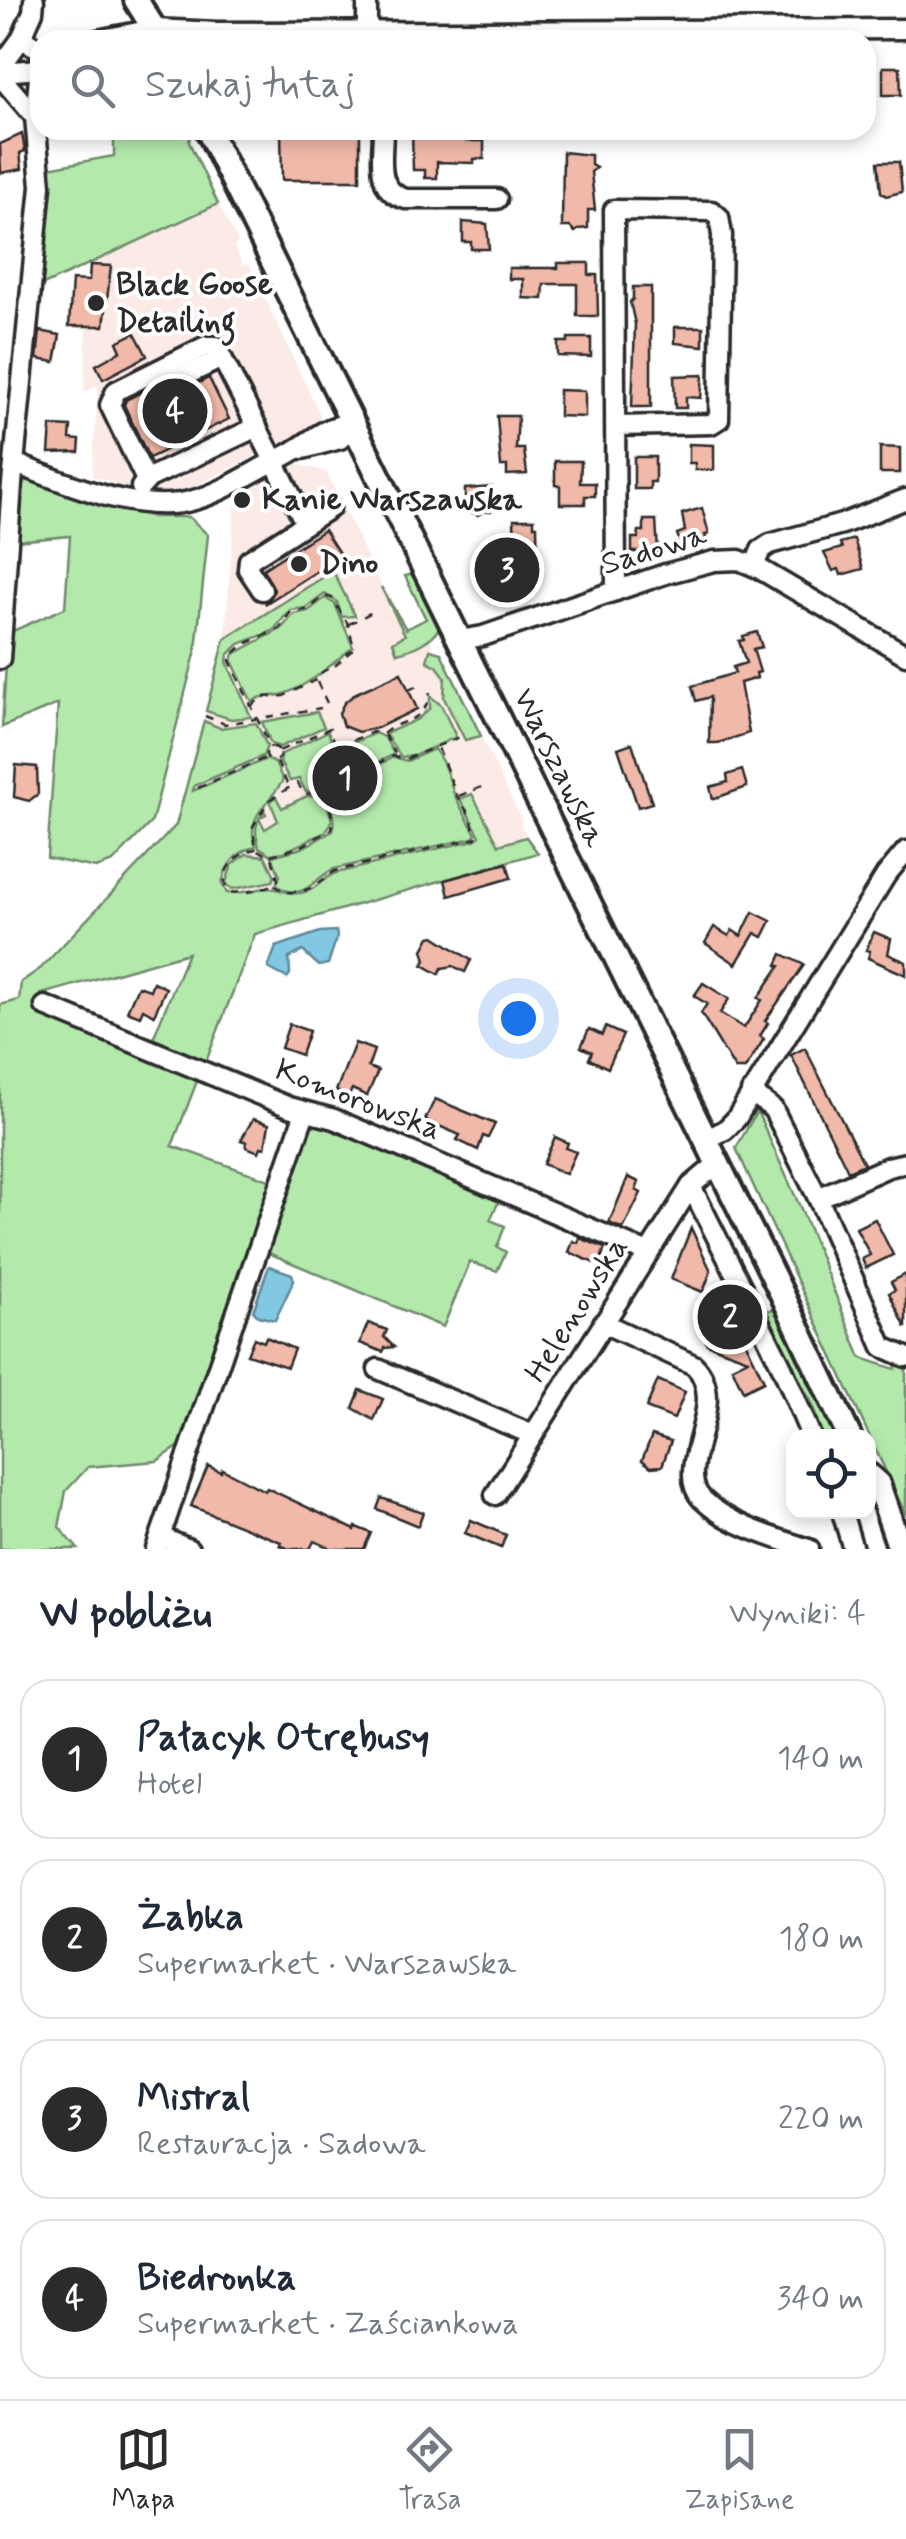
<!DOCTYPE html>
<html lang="pl">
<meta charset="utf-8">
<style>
:root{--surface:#fff;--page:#f6f6f7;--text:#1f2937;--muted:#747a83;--line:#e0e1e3;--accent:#2b2b2b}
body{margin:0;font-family:Mynerve,sans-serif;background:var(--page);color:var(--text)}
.controls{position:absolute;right:30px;bottom:30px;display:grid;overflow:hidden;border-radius:20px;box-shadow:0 5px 15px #0003}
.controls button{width:90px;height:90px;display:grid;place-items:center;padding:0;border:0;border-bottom:2px solid var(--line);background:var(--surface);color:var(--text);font:50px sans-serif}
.you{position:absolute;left:518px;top:1018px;width:35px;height:35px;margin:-25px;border:8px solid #fff;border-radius:50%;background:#1a73e8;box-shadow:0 0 0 15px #1a73e833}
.badge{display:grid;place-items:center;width:65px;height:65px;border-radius:50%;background:var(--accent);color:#fff;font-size:32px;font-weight:700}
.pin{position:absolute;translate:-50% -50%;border:5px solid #fff;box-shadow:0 2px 10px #0006}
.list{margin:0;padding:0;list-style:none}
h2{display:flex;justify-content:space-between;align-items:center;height:130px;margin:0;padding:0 40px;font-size:42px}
h2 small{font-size:32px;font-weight:400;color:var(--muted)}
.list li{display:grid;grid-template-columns:65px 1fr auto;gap:30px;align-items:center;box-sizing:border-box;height:160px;margin:0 20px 20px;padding:0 20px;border:2px solid var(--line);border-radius:30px}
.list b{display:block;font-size:38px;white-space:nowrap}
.list p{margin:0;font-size:32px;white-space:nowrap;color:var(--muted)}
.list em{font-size:32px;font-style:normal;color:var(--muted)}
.icon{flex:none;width:55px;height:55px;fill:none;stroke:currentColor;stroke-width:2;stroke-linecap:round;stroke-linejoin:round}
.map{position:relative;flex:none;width:906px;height:1549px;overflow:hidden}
.search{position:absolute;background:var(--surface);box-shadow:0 5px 15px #0003;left:30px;right:30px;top:30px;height:110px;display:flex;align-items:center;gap:25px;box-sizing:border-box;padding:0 35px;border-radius:30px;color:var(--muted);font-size:38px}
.sheet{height:850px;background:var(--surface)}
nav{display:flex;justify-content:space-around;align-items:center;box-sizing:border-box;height:140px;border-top:2px solid var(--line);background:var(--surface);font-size:28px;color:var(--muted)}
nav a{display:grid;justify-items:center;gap:5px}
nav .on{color:var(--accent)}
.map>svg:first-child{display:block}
.built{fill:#fbeae5}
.green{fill:#b3eaac;stroke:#6f8a6c;stroke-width:2.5}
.water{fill:#82c8e2;stroke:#5f8999;stroke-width:2.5}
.building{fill:#f1b9a9;stroke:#2b2b2b;stroke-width:2.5}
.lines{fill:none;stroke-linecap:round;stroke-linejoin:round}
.minor-casing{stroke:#2b2b2b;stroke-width:25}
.major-casing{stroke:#2b2b2b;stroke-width:30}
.path{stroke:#2b2b2b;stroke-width:2.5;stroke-dasharray:8 8;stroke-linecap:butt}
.minor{stroke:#fff;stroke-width:18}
.major{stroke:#fff;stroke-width:22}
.poi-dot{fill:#2b2b2b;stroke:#fff;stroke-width:4}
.labels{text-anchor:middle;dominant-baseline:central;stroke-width:8;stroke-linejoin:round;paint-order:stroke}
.poi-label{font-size:32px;font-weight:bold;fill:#2b2b2b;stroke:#fff;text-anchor:start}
.street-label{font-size:32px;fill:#2b2b2b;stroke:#fff}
</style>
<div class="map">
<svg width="906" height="1549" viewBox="0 0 906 1549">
<rect width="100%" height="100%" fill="#fff"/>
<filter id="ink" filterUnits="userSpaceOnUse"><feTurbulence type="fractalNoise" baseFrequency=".01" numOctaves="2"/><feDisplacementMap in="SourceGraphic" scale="20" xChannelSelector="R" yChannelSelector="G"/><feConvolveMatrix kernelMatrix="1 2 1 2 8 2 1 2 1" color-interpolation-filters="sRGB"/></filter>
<g filter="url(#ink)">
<g class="built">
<polygon points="218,204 238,242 234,247 243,265 249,264 323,422 181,493 143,493 92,476 98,386 84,392 90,263"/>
<polygon points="297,464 326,472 404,632 424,620 432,645 436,653 441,654 522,821 520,825 538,853 20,1000 21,982 41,968 176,825 225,639 235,505 246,490"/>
</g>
<g class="green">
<polygon points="114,130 191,130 189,142 218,204 37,288 48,168 114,156"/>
<polygon points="31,478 153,517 189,517 208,535 196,650 152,821 113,862 96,868 47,858 58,704 2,727 8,633 65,608 70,536 15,541 19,484"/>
<polygon points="333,571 355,616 342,617 337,602 325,594 306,608 290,610 273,631 239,644 228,655 227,662 251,717 231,719 206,711 225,639"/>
<path d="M413,574L418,577L441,624C436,639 412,650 397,653L393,642L405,635L381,587L406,629L426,619L405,576Z"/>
<path d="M325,598L335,604L353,647C332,664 310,685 284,694C272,698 264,693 252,702L232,661L234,654L281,629L294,614L308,611Z"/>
<polygon points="430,650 441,653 481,736 465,740 444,698 445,677 437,666 427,661"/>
<polygon points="430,696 441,705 456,737 414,756 401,757 385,734 418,719 430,708"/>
<polygon points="317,712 324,727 280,747 271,744 262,722"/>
<path d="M204,721L220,728L256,723L267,746L263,756L194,786L193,791L266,759L275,763L283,780C270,804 244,816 256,846C236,853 226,863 222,884L227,893C242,895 262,885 276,889C288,892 295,896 308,891C319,887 324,877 336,873L474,840L480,836L460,799L472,794L499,845L526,837L538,853L255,934L205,1064L152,1041L188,953L42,994L48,998L44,1007L199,1076L172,1146L275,1182L187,1441L157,1461L88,1467L66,1491L59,1527L78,1549H0V1005L19,1000L21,982L41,968L176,825Z"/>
<polygon points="328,731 338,760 329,769 330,782 326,789 306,792 299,779 290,781 280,762 282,754"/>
<path d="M375,733L385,738L394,754C381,761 356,772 346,782L334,780L331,774L341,760L339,749Z"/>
<path d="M434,749C443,760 449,777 453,791C454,796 473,829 476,834L473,838L334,869C313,878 305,904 276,885L280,876L272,856L302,848L333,831C338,815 323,801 331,786L346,784L393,757L407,761Z"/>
<path d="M324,795L332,820L326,832L284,852L270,854L259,847C254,828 255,825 264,810L266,814L259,818L265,829L278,821L270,801L276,797L282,808L307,796Z"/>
<polygon points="246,854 265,856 275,876 273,881 233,889 228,887 226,882 232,865"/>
<polygon points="757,1111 801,1209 861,1358 895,1369 902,1343 906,1345 906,1515 736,1148"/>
<polygon points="318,1122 326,1122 500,1199 490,1220 505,1226 497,1247 506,1252 497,1271 470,1262 443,1327 264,1251 306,1131"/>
<polygon points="772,1309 785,1321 838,1436 822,1436 812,1403 764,1316 765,1312"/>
</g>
<g class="water">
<polygon points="336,931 337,937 328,964 319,966 303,951 289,958 290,974 287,978 268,968 276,947 320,932"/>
<polygon points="269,1266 292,1274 294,1280 275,1320 258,1316 253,1311"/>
</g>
<g class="building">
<polygon points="883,67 900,67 901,95 883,95"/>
<polygon points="360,130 360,180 282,180 281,131"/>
<polygon points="412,130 466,130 466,141 484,141 484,159 474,159 474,163 437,162 437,178 425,178 425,170 413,170"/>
<polygon points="22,134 25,151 20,153 22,169 1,173 0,144"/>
<polygon points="563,152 591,155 591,165 596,168 591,172 595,210 588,210 588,228 579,229 575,232 570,227 562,227"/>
<polygon points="878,162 899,162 902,192 886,196 881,192"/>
<polygon points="463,222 487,224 489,249 471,249 471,242 463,242"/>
<polygon points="558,263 589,263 589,275 597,275 598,316 577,316 577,284 544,284 543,299 523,298 523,279 509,279 509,268 558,268"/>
<polygon points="90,265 111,266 104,326 69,326 72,280 89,281"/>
<polygon points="633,287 651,287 651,407 632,407 635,324 630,302 633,299"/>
<polygon points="675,327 703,327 703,346 675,343"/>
<polygon points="40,331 60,335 55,362 37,359"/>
<polygon points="135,333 147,356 103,379 96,365 121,351 117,342"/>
<polygon points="568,338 591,338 591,357 558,356 558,342 568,342"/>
<polygon points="703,375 701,398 686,397 686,408 675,408 674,376"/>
<polygon points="209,378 229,419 149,458 124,405 126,400 146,390 152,400 163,401"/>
<polygon points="559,390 585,391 585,417 559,416"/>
<polygon points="497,416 518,416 516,449 524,449 527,474 507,475 507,466 501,466"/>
<polygon points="51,426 71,427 70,439 80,440 79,452 49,453"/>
<polygon points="689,444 714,445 714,470 695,470 695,463 689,463"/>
<polygon points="880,447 900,448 900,473 880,473"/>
<polygon points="634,457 655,457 655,482 650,482 650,489 634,489"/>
<polygon points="555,461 581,461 580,483 595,483 595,496 585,496 585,504 560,504 560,486 555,485"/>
<polygon points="492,487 491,511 482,512 478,515 470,512 470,504 465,504 465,489"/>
<polygon points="702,508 709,534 705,535 707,540 681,545 677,534 685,531 682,514"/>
<polygon points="514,519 534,519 534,526 537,526 538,585 517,585 514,589 506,581 496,581 495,554 500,548 515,547"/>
<polygon points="644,520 656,520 658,552 632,552 632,538 638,538 639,531 644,531"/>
<polygon points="324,530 341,556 265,604 274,590 263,569"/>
<polygon points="854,539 863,569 841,575 839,569 833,571 824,553 842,548 840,543"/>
<polygon points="757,632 762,647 753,649 760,672 756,673 757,678 740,683 749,733 718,743 709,743 710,697 696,701 692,686 735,673 733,667 746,663 739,641 744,640 743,636"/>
<polygon points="401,673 417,709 377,728 358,732 343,726 339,713 344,703 356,693"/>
<polygon points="632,743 652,803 638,807 618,748"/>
<polygon points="16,765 37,767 38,794 29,801 14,797"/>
<polygon points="742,770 747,787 713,799 710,787 728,782 727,775"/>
<polygon points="507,863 511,878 449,896 445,880"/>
<polygon points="753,912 771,921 763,937 755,933 736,964 705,943 714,927 729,936 732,930 741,936"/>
<polygon points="874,932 891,939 888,954 906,962 906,975 868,958 870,951 866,950"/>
<polygon points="434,936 471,960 465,972 453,966 442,968 439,974 423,965 426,960 423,950 430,937"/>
<polygon points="782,954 804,965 765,1021 768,1023 760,1036 764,1039 745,1069 735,1069 701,1013 707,1004 694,996 703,983 729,999 720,1013 744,1028 762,1000 758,998 780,966 777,965"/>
<polygon points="153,982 166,988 154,1015 143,1009 140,1016 127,1011 138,986 150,990"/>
<polygon points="289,1024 309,1031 301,1055 281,1048"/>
<polygon points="605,1027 623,1035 608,1068 589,1059 592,1052 581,1047 589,1029 602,1035"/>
<polygon points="355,1043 374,1050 368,1067 378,1071 367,1096 352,1089 349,1096 336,1091"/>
<polygon points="805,1048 864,1164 848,1171 791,1055"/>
<polygon points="435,1099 495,1124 488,1138 483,1136 478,1150 457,1140 460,1135 425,1120"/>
<polygon points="253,1119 269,1124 265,1148 261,1147 259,1152 246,1147 247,1142 241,1140"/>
<polygon points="555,1137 568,1143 566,1148 576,1152 566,1174 543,1164"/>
<polygon points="628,1177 639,1182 636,1190 641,1193 623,1229 609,1223"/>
<polygon points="875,1219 893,1255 866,1268 862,1259 870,1255 856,1228"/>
<polygon points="691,1228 711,1271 703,1292 671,1279"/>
<polygon points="580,1238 605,1248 599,1265 569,1252 573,1241 578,1243"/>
<polygon points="906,1274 906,1328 889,1293 895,1290 891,1282"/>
<polygon points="729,1307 764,1381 743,1391 732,1367 748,1359 707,1344 702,1333 708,1316"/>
<polygon points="368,1323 387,1330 384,1337 394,1347 385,1348 383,1352 360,1343"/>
<polygon points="266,1337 294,1349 287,1367 247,1354 254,1338 264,1342"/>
<polygon points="658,1380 685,1392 674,1419 646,1408"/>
<polygon points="360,1390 383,1399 374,1420 353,1408"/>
<polygon points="652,1435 671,1441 662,1466 651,1467 642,1460"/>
<polygon points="208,1466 221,1472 222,1469 265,1491 267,1488 355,1530 356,1527 371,1533 364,1549 333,1549 314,1541 310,1549 289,1549 280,1545 281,1542 191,1506"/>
<polygon points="381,1498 423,1512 418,1526 377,1509"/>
<polygon points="471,1520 506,1535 501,1548 465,1533"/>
</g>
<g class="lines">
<defs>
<g id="minor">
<polyline points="34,0 33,12 21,39 40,49"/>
<polyline points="367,31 367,0"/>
<polyline points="97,40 154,29 217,32 906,29"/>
<polyline points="0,68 21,39"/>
<polyline points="0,72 40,69"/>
<polyline points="0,76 35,117"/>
<path d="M383,130C383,157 374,191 406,199H497"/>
<polyline points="158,389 222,358"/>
<polyline points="303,449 340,439 354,423"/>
<path d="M14,463C65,483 140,516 194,500C227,491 254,470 285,456C312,442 321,426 354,423"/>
<polyline points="146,480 110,405 116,391 206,346 216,346 257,427"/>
<polyline points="141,487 149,478 257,427 305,523"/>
<polyline points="754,566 761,550 770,544 842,524 906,499"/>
<polyline points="262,590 248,569 249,560 330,508"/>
<polyline points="616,591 614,210 712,211 719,217 722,235 719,419 711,424 617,426"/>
<polyline points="460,640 483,636 665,574 714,561 739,560 758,568 906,655"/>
<polyline points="0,659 12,484 41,186 35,117 40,68"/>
<polyline points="45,1006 289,1107 334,1119 648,1253"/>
<polyline points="751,1092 773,1109 818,1198 883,1347 906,1357"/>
<polyline points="705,1140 725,1130 736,1119 886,875 906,851"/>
<polyline points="691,1186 782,1367 811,1436"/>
<polyline points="818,1198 888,1167 906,1163"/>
<path d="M603,1323L694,1365C732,1403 671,1467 702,1499C728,1525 775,1538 809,1549"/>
<polyline points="378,1369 533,1435"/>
<polyline points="495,1495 691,1186 717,1164"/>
<polyline points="842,1512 853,1549"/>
<polyline points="161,1537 189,1549"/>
<polyline points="156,1549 305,1112"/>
</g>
<g id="major">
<polyline points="136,0 161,40"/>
<polyline points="208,130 782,1294 849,1436"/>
<polyline points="868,1475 878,1484 900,1549"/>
</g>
</defs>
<use href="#minor" class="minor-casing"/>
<use href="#major" class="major-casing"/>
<g class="path">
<polyline points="349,624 372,612"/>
<polyline points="317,682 327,703"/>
<polyline points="409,690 421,684"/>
<polyline points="251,706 263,697 284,696 316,680 322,672 336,665 354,648 348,624 332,598 323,596 310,609 290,613 279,629 243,645 230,657 230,661 271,748"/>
<polyline points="205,716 225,724 321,708"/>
<polyline points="384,735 395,753"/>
<path d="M338,746L373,732L383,734C405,715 424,726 430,692"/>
<circle cx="273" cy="754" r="7"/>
<polyline points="277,762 288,786"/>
<polyline points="334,782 347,782 391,756 406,759 460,737"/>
<polyline points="198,788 267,757"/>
<polyline points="459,796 484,786"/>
<path d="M257,849C237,852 218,870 227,891C240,895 268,891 278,880L272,858L257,849L252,828L269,800L297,783L305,794L326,792"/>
<polyline points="271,855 300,847 332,829 333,820 326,792 333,782 330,770 340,759 330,728 279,751"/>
<polyline points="274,885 285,892 299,892 312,888 335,871 476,838 471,817 457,796 437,745"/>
</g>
<use href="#minor" class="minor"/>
<use href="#major" class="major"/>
</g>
</g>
<g class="poi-dot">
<circle cx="96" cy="303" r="10"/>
<circle cx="242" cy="500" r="10"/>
<circle cx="299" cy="564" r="10"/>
</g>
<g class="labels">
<g class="poi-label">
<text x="116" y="285">Black Goose<tspan x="116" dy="37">Detailing</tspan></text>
<text x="262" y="500">Kanie Warszawska</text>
<text x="319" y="564">Dino</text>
</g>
<g class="street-label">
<text transform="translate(654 550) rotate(-17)">Sadowa</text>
<text transform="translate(559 768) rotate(64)">Warszawska</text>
<text transform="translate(358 1100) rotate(21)">Komorowska</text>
<text transform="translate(577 1310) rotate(-58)">Helenowska</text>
</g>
</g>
</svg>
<div class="controls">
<button><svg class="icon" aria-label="locate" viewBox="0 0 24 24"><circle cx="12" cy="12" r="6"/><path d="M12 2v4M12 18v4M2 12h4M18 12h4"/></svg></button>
</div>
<div class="you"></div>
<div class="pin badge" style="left:345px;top:778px">1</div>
<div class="pin badge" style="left:730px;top:1317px">2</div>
<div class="pin badge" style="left:507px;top:570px">3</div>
<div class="pin badge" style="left:175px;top:411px">4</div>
<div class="search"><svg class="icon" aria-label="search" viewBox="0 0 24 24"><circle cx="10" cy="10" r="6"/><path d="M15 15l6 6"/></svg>Szukaj tutaj</div>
</div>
<section class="sheet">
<h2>W pobliżu<small>Wyniki: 4</small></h2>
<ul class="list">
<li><span class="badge">1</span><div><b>Pałacyk Otrębusy</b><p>Hotel</p></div><em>140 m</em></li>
<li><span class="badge">2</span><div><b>Żabka</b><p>Supermarket · Warszawska</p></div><em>180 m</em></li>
<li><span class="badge">3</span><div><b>Mistral</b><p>Restauracja · Sadowa</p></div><em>220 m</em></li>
<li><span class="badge">4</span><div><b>Biedronka</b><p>Supermarket · Zaściankowa</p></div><em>340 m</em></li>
</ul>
</section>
<nav>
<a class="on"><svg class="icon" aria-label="map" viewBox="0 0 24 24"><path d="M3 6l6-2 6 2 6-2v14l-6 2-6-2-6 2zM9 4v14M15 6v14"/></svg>Mapa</a>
<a><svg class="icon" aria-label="directions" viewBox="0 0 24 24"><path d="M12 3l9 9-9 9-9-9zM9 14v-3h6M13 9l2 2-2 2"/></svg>Trasa</a>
<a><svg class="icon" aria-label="saved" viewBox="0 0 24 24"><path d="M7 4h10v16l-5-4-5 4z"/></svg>Zapisane</a>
</nav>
